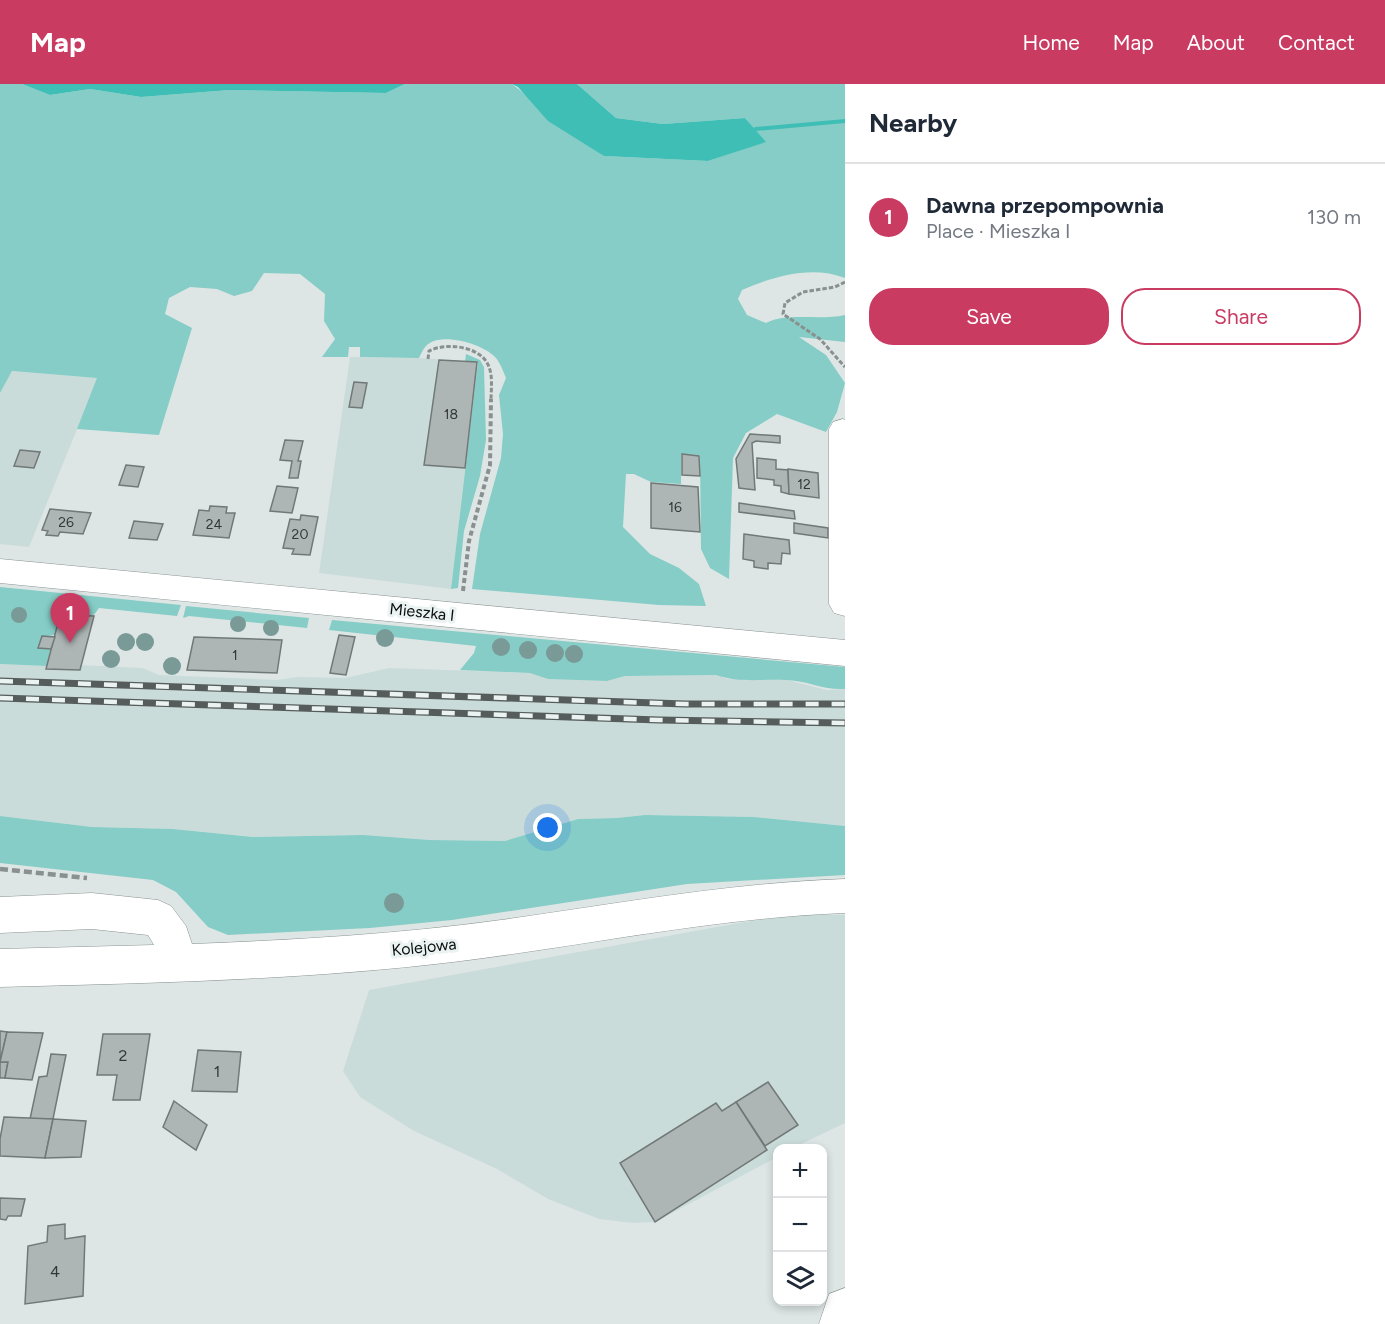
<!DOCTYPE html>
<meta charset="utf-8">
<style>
:root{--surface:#fff;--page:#f6f6f7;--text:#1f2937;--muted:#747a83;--line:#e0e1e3;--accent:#ca3b62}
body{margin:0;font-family:Figtree,sans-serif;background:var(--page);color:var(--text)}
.controls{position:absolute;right:18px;bottom:18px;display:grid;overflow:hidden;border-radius:12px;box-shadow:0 3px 9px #0003}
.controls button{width:54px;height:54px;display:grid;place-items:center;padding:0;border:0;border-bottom:2px solid var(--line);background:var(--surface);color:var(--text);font:30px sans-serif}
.you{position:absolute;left:548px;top:744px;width:21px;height:21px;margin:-15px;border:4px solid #fff;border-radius:50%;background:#1a73e8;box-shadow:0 0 0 9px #1a73e833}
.badge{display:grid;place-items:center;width:39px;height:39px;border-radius:50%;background:var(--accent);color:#fff;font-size:20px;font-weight:700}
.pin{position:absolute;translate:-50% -50px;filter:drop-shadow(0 2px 3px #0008)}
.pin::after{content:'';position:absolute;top:32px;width:21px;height:18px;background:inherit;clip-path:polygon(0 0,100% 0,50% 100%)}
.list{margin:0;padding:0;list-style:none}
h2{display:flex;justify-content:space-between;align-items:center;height:78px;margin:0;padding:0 24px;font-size:26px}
h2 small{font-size:20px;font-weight:400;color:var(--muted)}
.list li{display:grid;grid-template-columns:39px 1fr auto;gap:18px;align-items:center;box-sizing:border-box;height:108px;padding:0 24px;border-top:2px solid var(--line)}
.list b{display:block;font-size:22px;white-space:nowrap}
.list p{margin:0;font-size:20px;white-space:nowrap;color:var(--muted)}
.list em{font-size:20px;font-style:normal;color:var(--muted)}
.actions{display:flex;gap:12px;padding:18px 24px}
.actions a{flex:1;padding:14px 0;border:2px solid var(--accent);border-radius:24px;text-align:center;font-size:21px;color:var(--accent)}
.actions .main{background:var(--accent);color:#fff}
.icon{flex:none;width:33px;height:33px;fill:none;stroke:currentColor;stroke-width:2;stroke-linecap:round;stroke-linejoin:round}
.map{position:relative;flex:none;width:845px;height:1240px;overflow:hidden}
header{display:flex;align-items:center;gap:36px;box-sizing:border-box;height:84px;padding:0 30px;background:var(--accent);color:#fff}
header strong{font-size:28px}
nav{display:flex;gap:33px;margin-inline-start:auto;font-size:21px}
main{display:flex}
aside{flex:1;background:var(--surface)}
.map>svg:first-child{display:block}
.built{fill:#cadcda}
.green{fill:#85cdc6}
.water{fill:#3fbeb6}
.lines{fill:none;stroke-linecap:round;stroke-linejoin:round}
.stream{fill:#3fbeb6;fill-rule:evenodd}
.building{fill:#aeb6b5;stroke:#717978;stroke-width:1.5}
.minor-casing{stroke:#8b9493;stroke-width:1}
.path-far2{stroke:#89908f;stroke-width:3;stroke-dasharray:4.5 2;stroke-linecap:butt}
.path-far1{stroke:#89908f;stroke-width:4;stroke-dasharray:5 3;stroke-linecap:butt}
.path{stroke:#89908f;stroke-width:4.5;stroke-dasharray:8 4;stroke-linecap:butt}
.minor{fill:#fff;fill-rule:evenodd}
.rail-casing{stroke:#565c5b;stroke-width:7}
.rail{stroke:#eaf3f2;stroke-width:4.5;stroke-dasharray:13;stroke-linecap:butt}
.tree{fill:#799a97}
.labels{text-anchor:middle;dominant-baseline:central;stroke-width:6;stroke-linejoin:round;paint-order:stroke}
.number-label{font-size:14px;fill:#333737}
.street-label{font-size:16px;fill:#0a0d0d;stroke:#eaf3f2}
.near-number-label{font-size:16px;fill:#333737}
</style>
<header>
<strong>Map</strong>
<nav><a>Home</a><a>Map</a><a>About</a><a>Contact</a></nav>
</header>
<main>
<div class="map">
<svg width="845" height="1240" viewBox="0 0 845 1240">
<rect width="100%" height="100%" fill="#dde6e5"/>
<g class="built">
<polygon points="350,273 419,274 478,278 451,505 319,489"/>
<polygon points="11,287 98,294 29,463 0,460 0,309"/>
<polygon points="0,580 47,582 47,585 79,586 81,581 143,584 159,591 277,596 297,593 345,594 389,584 531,589 548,595 607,597 625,592 716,591 728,595 787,596 827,606 845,605 845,742 754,733 645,731 617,734 578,735 505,757 430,756 363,751 253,753 173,745 92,743 0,732"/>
<polygon points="789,830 845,831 845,1039 793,1064 778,1064 777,1073 655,1138 633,1139 599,1135 548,1115 497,1085 414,1047 360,1013 343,987 369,906"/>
</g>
<g class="green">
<path d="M0,0H22L50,11L90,5L141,13L230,6L386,9L405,0H512L604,72L708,77L765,58L745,34L663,40L616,34L577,0H845V194C812,181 774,192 742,206L738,215L747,231L766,239C788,228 819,237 845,231V258L799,253L826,271L845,299L837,328L826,348L777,330L746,349L733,374L729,495L710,484L701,465L700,371L681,370V400L651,398L634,390H626L623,443L650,470L679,484L699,500L706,522L659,521L472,505L480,450L501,374L503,350L499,311L506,294C503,287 500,278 495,273C483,260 440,247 426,262C423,265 421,270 419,274L360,273V263H349L348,273H322L335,255L324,237L325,210L300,190L264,189L252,207L234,212L217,205L190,203L169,214L165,230L192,244L159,351L77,345L97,294L12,287L0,309Z"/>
<polygon points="466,270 480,276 484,283 486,356 480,392 464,447 458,504 451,505 478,278 465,278"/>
<path d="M0,503L181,521L177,532L99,524C89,540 61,553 42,552L39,564L51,565L47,582L0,580Z"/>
<polygon points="186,522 309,534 307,544 189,532 183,534"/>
<path d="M332,536L845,583V605C821,606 806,596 785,596C762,595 739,599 716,591L625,592L607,597L548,595L530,589L460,586L474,569L476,562L329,546Z"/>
<polygon points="645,731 754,733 845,742 845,791 687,800 452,836 370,844 228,851 208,843 176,808 153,796 0,779 0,732 92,743 173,745 253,753 363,751 430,756 505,757 578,735 617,734"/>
</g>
<g class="water">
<polygon points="22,0 405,0 386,9 230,6 141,13 90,5 50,11"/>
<polygon points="512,0 577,0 616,34 663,40 745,34 766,58 708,77 604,72 548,37 518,3"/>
</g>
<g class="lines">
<polygon class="stream" points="845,35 845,39 755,47 752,45 755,43"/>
</g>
<g class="building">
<polygon points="439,276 477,278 465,384 424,381"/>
<polygon points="354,298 367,299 362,324 349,323"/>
<polygon points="750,350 780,352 780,359 756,357 752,359 755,406 739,404 736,375"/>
<polygon points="285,356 303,357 298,377 301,377 298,394 289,394 292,377 280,376"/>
<polygon points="20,366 40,368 34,384 14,382"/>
<polygon points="682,370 699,372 700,392 682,391"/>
<polygon points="757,374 776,376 776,385 788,386 789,410 781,408 781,402 774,401 774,396 757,394"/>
<polygon points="126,381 144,383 138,403 119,401"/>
<polygon points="788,385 818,389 819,414 789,410"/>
<polygon points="651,399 698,403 700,448 651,444"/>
<polygon points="277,402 298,404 292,429 270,427"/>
<polygon points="739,419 794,427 795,435 739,428"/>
<polygon points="210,422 227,423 226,429 235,429 229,454 193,451 199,426 209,427"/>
<polygon points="50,425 91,429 83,450 60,448 58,452 46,451 48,447 42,446"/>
<polygon points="301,431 318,433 310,471 292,470 294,465 283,464 290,435 300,436"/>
<polygon points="134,437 163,440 157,456 129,454"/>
<polygon points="794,439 828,444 828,454 794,449"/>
<polygon points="744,450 789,456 790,470 782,469 781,480 768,479 768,485 754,483 754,477 743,475"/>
<polygon points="60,531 94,532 80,586 46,585"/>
<polygon points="339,551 355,553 346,591 330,589"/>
<polygon points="42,552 55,553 51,565 38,564"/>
<polygon points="194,553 282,556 277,589 187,586"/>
<polygon points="0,947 7,948 0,978 8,978 5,994 0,994"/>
<polygon points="7,948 43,949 32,996 5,994 8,978 0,978"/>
<polygon points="103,950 150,950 140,1016 113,1016 117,991 97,991"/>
<polygon points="198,966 241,968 237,1008 192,1007"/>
<polygon points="51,970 66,971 53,1035 30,1035 39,993 47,992"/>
<polygon points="768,998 798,1041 765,1062 736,1018"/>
<polygon points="174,1017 207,1041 196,1066 163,1043"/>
<polygon points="736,1018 767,1066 655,1138 620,1079 716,1019 722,1027"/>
<polygon points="4,1033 53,1035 45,1074 0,1072 0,1055"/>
<polygon points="53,1035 86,1037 81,1073 45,1074"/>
<polygon points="0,1114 25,1115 21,1132 8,1132 6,1136 0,1135"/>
<polygon points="65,1140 65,1155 85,1152 83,1212 25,1220 28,1162 47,1158 48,1142"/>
</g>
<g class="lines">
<defs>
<g id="minor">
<polygon points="843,335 845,336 845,532 834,529 829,520 829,345 833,338"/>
<polygon points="0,475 845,556 845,582 0,499"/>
<path d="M845,795V829C713,834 584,862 453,878C303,896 151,899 0,903V865L154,861L148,851L92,845L0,849V813L92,809L158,816L171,822L186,842L192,860C295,856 399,850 501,836C616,820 729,799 845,795Z"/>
<polygon points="845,1204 845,1240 819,1240 829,1210"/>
</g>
</defs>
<use href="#minor" class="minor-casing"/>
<g class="path-far2">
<polyline points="845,198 835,203 803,208 785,219 783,230 820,255 845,283"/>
<path d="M428,275L429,267C446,258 482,262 489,283C493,293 491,306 491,317"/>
</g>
<polyline class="path-far1" points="463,507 469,457 490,381 491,315"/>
<polyline class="path" points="0,785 87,794"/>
<use href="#minor" class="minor"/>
<defs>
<g id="rail">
<polyline points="0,597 685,620 845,620"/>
<polyline points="0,614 659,636 845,639"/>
</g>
</defs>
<use href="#rail" class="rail-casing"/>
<use href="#rail" class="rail"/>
</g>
<g class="tree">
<circle cx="19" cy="531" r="8"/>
<circle cx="238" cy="540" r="8"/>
<circle cx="271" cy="544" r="8"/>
<circle cx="385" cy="554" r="9"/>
<circle cx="126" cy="558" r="9"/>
<circle cx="145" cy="558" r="9"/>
<circle cx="501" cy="563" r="9"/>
<circle cx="528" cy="566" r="9"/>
<circle cx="555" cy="569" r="9"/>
<circle cx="574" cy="570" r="9"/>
<circle cx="111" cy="575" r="9"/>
<circle cx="172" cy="582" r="9"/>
<circle cx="394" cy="819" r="10"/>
</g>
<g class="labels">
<g class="number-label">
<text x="451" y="330">18</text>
<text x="804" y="400">12</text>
<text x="675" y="423">16</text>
<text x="66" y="438">26</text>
<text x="214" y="440">24</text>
<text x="300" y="450">20</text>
<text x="235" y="571">1</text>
</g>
<g class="street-label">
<text transform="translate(422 528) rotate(6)">Mieszka I</text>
<text transform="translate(424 863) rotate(-6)">Kolejowa</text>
</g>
<g class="near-number-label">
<text x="123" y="971">2</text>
<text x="217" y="987">1</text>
<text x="55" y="1187">4</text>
</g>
</g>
</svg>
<div class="controls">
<button>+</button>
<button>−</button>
<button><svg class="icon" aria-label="layers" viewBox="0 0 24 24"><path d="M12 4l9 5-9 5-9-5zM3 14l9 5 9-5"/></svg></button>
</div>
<div class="you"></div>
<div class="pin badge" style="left:70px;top:559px">1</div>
</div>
<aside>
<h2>Nearby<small></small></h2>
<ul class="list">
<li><span class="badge">1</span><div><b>Dawna przepompownia</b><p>Place · Mieszka I</p></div><em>130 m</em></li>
</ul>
<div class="actions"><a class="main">Save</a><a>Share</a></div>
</aside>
</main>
